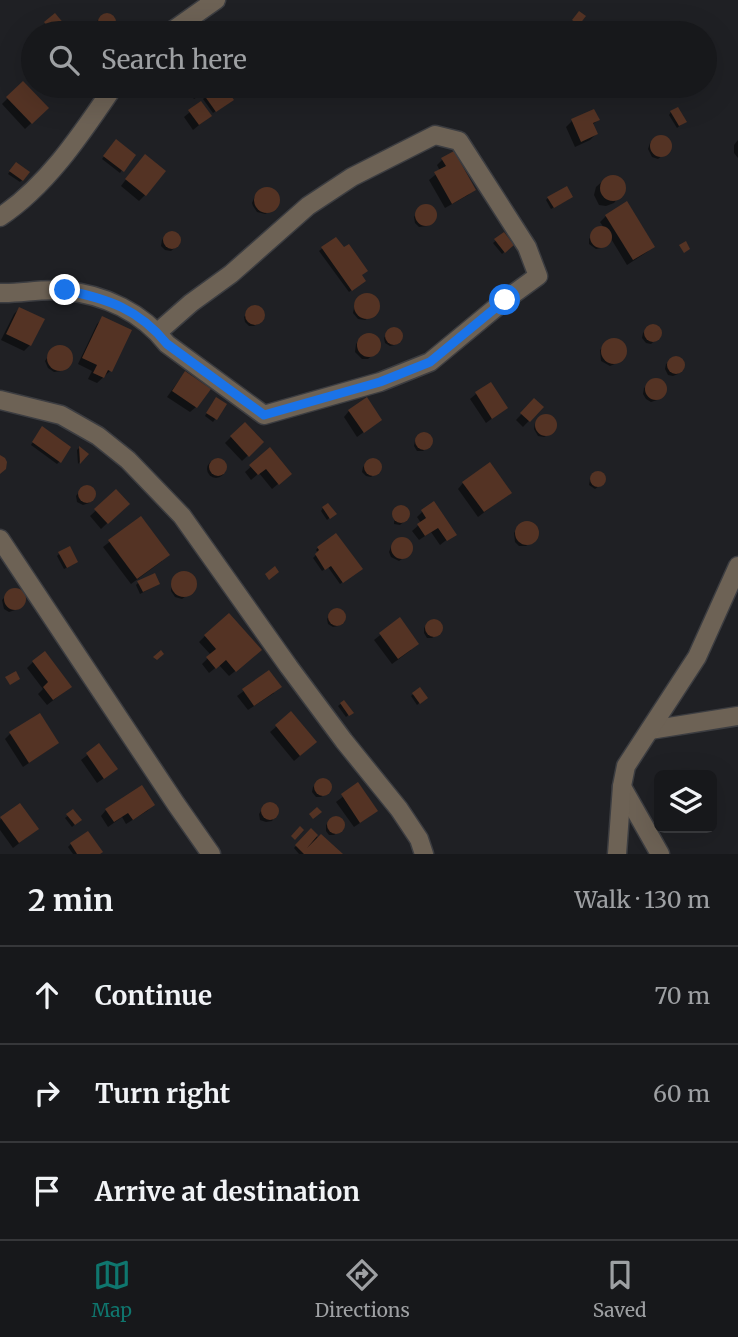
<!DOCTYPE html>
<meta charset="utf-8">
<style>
:root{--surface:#17181b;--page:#202124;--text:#f1f3f6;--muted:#9ea0a3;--line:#36373a;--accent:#0f766e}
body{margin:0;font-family:Merriweather,serif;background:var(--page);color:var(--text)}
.controls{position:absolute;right:21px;bottom:21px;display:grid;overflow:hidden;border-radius:10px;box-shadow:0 7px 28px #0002}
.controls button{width:63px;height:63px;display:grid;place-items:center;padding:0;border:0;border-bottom:2px solid var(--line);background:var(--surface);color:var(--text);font:35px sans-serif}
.stop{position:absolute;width:21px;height:21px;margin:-16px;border:5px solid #1a73e8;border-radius:50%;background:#fff}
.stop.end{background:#1a73e8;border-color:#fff;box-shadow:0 2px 7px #0008}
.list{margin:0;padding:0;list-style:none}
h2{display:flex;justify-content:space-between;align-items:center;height:91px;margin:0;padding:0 28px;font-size:30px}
h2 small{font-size:23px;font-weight:400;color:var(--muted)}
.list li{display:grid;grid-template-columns:46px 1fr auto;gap:21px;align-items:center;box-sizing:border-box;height:98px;padding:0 28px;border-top:2px solid var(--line)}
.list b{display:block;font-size:26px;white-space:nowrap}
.list em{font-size:23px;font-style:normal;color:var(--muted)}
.icon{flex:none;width:38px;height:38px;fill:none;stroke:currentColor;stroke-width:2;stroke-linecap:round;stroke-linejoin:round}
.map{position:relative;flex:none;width:738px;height:854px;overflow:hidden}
.search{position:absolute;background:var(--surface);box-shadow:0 7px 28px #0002;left:21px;right:21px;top:21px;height:77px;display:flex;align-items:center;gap:18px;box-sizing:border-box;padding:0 24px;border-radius:38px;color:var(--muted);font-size:26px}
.sheet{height:385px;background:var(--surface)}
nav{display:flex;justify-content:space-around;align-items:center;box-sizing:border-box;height:98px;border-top:2px solid var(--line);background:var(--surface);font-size:19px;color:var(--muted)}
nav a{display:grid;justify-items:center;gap:4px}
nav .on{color:var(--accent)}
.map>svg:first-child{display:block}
.shadow{fill:#0007}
.building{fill:#543324}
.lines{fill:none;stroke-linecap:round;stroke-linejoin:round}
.minor-casing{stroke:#3c3d41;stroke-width:21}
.minor{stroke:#6d6255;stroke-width:18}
.route{stroke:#1a73e8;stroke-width:9}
</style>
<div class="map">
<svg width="738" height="854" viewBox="0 0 738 854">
<rect width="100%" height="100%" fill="#1f2024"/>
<g class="shadow">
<polygon points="104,15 110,16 114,20 113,26 105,33 99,33 96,28 96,22"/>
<polygon points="55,16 67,31 65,33 49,33 43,26"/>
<polygon points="23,83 47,108 25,129 2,104"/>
<polygon points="161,86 178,86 173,91 167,93 162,90"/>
<polygon points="185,86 215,86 194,99"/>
<polygon points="221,86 232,100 213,113 203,99"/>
<polygon points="593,111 598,120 592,125 596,134 590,140 575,147 566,127 572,121"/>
<polygon points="190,112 204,121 193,130 184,117"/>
<polygon points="671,112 682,124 677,128 669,115"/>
<polygon points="662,136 668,139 671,144 669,150 658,159 652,157 648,149 650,143 656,137"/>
<polygon points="738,140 738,158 734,153 734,145"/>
<polygon points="114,144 122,170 120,173 102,159"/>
<polygon points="443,159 474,189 468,195 445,208 429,180 440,171 437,165"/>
<polygon points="139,162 145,195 139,201 121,186"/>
<polygon points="13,167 22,180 20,182 8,174"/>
<polygon points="614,176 621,179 624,190 614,203 606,206 599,205 594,195 596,187 606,178"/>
<polygon points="264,189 274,192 278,201 271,211 265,214 257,212 253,206 252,203 255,196"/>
<polygon points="548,198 569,199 551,209 546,200"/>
<polygon points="425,205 434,209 435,217 428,226 419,227 415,223 414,217 420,208"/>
<polygon points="606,216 653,246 647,252 627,265 610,237 601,248 596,249 589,244 589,239 597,229 604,228 600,222"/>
<polygon points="170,232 176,233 180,238 179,244 171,251 165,250 161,246 162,240"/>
<polygon points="504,234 512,245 502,254 493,243"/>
<polygon points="335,239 362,283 349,292 319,251"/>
<polygon points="364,295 371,295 378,303 377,311 375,314 365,320 358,319 353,313 355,303"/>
<polygon points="253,308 259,309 263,315 262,320 259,323 254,326 249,326 245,322 244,317"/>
<polygon points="19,309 30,345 24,351 1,340 14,314"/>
<polygon points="103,318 130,331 110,371 97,383 88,379 92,371 78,364 97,324"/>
<polygon points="651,326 657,327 660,331 659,337 651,344 646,343 642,338 643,333"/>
<polygon points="395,329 400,331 401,336 395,345 390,346 385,343 384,338 390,330"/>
<polygon points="367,335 374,337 378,341 377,351 368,359 362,359 355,352 356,344 361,338"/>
<polygon points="611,341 618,341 623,346 624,354 617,363 610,366 601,361 600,350"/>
<polygon points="64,348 69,353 69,363 61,371 54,372 48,368 45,361 51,352 54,349"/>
<polygon points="676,358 682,362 683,367 678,374 673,376 668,375 665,369 666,364"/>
<polygon points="180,379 196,407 190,412 167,397"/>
<polygon points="654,381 662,384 664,389 657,400 651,402 646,399 643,394 644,388"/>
<polygon points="476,394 506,408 486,423 470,399"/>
<polygon points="534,401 541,408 523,427 516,420"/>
<polygon points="213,402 225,405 213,422 205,416"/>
<polygon points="349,411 380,420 357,437 344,417"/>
<polygon points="546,415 552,417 556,425 550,434 544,437 538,436 534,429 535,423"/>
<polygon points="244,424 262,442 242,461 225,443"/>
<polygon points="40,431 60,461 57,464 31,445"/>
<polygon points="423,434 428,435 431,439 431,444 423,451 417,451 414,446 415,441"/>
<polygon points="79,448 86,454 78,464 77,450"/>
<polygon points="270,450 284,479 272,489 259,473 251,480 245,472"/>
<polygon points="371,460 376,460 380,465 379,470 371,477 366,476 362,472 363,467"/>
<circle cx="216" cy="469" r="9"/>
<polygon points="597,473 601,474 604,477 603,483 595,489 589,485 590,479"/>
<polygon points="463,483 503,498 478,517 458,489"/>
<polygon points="88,486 93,489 95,495 89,503 83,505 77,502 76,496 82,488"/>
<polygon points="116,492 127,504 101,529 90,516"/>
<polygon points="400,507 405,508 408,512 408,518 400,525 394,524 395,511"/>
<polygon points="323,508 334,514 327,520 321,511"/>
<polygon points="423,511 454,534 440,545 431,532 419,540 412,531 421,523 417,517"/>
<polygon points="140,518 162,561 131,584 103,547"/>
<polygon points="531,524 536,532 535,539 526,546 519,546 515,542 514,533 521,525"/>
<polygon points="401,539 407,541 410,548 408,555 399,561 391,557 389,552 391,547"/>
<polygon points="318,548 358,571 340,584 328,567 322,571 313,558 318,553 316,550"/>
<polygon points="59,554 74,564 64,569 57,556"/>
<polygon points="182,574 189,575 195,582 192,592 182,599 175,597 171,591 172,581"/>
<polygon points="138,583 158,584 140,594 136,585"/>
<polygon points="12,590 18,590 23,594 24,600 18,609 9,612 4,609 2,600"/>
<polygon points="338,610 343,612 344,617 338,626 333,627 328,624 327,619 333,611"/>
<polygon points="399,620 411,650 392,664 374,640"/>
<polygon points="432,621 437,622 441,626 440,632 432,638 427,638 424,633 424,628"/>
<polygon points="205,636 254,656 229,676 219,665 209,673 202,664 211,655 199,642"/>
<polygon points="33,662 64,692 47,705 38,694 43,689 27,668"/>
<polygon points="268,673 274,693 248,710 237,696"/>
<polygon points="420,689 423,700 417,705 411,696"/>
<polygon points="343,702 351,713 346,717 338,706"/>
<polygon points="291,714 309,748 294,761 270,732"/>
<polygon points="11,733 57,743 51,748 23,767 5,739"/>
<polygon points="99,746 110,774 97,783 81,760"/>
<polygon points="321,780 326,781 330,785 329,791 321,797 316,797 312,792 313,787"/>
<polygon points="358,785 370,816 354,827 336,802"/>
<polygon points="271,804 276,806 278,812 272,821 266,822 260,820 259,814 265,805"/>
<polygon points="153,805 147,811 126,824 122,817 108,827 101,816 106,810"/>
<polygon points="19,806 37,829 13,848 0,830 0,820"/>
<polygon points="73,812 80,820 72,827 65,818"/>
<polygon points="334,818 339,819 343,823 342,829 334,835 329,835 326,831 326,825"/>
<polygon points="311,831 319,839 340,854 299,854 294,848"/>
<polygon points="71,844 98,854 73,854 68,847"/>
</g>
<g class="building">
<polygon points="579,11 586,16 579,25 572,20"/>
<circle cx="107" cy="22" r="9"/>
<polygon points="55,13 70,31 67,33 53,33 44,22"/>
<polygon points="23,81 49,108 32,124 6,97"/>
<polygon points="163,86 181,86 178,89 171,91"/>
<polygon points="194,86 215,86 200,95"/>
<polygon points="218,86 224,86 234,100 216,112 204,95"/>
<polygon points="201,101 212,116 199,125 188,110"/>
<polygon points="678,107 687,122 679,126 670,111"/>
<polygon points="594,109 600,120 593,123 598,134 581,142 571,119"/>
<circle cx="661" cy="146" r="11"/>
<polygon points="116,139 136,155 124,172 103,156"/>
<polygon points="454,151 476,190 452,204 434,172 446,166 441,158"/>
<polygon points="145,154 166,171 146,196 125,179"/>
<polygon points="16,162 30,172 23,181 9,171"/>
<circle cx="613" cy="188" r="13"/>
<polygon points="567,186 573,197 554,208 547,197"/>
<circle cx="267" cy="200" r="13"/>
<polygon points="627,201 655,247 633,260 605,215"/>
<circle cx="426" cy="215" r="11"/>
<circle cx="601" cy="237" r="11"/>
<circle cx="172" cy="240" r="9"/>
<polygon points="504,232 514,245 505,253 494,239"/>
<polygon points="336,237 344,247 349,244 368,271 362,275 366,281 352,291 321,247"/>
<polygon points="686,241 690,249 684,253 679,245"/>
<circle cx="367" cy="306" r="13"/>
<circle cx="255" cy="315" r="10"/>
<polygon points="19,307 45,319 31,346 6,334"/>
<polygon points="102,316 132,330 112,372 108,370 104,378 93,373 97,365 82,358"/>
<circle cx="653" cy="333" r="9"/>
<circle cx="394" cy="336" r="9"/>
<circle cx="369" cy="345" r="12"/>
<circle cx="614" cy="351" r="13"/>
<circle cx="60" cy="358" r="13"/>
<circle cx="676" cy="365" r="9"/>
<polygon points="185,371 211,389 197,408 172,391"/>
<circle cx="656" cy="389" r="11"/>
<polygon points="491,382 508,408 492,419 475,392"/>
<polygon points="216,397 227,404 217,420 206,413"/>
<polygon points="367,397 382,420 364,433 348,410"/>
<polygon points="534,398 544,407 530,422 520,413"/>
<circle cx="546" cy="425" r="11"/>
<polygon points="245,422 264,442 249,457 230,436"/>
<polygon points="42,426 71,447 61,463 32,442"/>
<circle cx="424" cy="441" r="9"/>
<polygon points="79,446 89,454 80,464"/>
<polygon points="270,447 292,474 279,485 266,469 258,475 249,465"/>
<polygon points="0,455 5,458 7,462 6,469 0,474"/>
<circle cx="218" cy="467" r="9"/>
<circle cx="373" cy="467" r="9"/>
<polygon points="490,462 512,493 484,512 462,482"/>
<circle cx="598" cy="479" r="8"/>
<circle cx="87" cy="494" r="9"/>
<polygon points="116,489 130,504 108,524 94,509"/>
<polygon points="434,501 457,535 447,541 438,528 425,536 417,524 426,518 421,510"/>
<polygon points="328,503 337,514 330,519 322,507"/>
<circle cx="401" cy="514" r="9"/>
<polygon points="141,516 170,555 137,579 108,540"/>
<circle cx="527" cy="533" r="12"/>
<polygon points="336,533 363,569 343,583 331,566 325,570 315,554 319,550 317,547"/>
<circle cx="402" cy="548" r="11"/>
<polygon points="70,546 78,562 67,568 58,552"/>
<polygon points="275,566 279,572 269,580 265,574"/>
<circle cx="184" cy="584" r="13"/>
<polygon points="155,573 160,584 143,592 137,581"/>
<circle cx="15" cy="599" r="11"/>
<circle cx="337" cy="617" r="9"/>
<polygon points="229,613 262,650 236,672 226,660 216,669 206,657 216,649 204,635"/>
<polygon points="400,617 419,644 398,659 379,633"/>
<circle cx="434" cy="628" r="9"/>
<polygon points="161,650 164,654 157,660 153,657"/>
<polygon points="45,651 72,687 53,700 43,687 48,682 32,661"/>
<polygon points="269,670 282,687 254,706 242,689"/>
<polygon points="16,671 20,679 10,685 5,677"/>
<polygon points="420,687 428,698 420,704 412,693"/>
<polygon points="344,700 354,713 349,716 340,703"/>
<polygon points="291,711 317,742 300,756 275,725"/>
<polygon points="40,713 59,743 29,763 9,732"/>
<polygon points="99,743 118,769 104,779 86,753"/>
<circle cx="323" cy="787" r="9"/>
<polygon points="358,782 378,811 360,823 341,794"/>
<polygon points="142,785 155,805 133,820 128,813 114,822 105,809"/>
<circle cx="270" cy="811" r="9"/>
<polygon points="20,803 39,829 19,843 0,817"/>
<polygon points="317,807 322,812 313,819 309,814"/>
<polygon points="73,809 82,820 75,825 66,814"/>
<circle cx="336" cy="825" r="9"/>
<polygon points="300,826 304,830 295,840 291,836"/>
<polygon points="311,828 318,835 307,848 321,834 343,854 304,854 295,845"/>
<polygon points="88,831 103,852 100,854 77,854 70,843"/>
</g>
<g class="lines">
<defs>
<g id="minor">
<polyline points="169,33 216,0"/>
<path d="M0,217C48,185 82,133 114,86"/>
<path d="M0,293C21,294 43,288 65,291C104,294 143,313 167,344L264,415L380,382L430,362L505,300L538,276L527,247L459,141L435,135L352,177L308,206L231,274L191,303L158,332"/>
<polyline points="0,400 61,415 98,436 128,460 182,516 289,667 344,741 399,809 419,839 424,854"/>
<polyline points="0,539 176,804 211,854"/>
<polyline points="650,730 738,716"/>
<polyline points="622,787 660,854"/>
<polyline points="617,854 622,786 626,766 697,657 738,566"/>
</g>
</defs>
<use href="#minor" class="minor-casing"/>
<use href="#minor" class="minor"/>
</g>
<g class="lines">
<path class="route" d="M65,290C108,299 139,309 167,344L264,415L380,382L430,362L505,300"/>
</g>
</svg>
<div class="controls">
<button><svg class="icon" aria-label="layers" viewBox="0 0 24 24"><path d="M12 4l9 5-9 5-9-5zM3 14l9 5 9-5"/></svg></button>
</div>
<div class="stop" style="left:505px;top:300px"></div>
<div class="stop end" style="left:65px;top:290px"></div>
<div class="search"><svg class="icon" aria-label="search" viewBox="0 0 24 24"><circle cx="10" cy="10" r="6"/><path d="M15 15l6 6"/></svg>Search here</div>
</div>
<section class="sheet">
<h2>2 min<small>Walk · 130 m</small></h2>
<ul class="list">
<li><svg class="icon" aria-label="ahead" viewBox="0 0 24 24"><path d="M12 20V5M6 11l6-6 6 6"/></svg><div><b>Continue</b></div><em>70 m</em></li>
<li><svg class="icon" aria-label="right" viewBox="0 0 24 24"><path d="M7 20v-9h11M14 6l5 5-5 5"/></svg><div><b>Turn right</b></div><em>60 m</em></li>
<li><svg class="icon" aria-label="arrive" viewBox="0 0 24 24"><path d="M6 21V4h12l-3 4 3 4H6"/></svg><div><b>Arrive at destination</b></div></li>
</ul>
</section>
<nav>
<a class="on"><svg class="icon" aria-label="map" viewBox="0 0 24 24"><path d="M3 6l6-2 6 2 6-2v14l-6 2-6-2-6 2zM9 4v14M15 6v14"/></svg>Map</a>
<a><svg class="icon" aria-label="directions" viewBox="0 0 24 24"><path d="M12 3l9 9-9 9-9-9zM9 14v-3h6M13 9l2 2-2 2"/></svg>Directions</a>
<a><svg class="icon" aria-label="saved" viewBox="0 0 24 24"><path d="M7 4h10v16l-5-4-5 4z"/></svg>Saved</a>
</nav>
